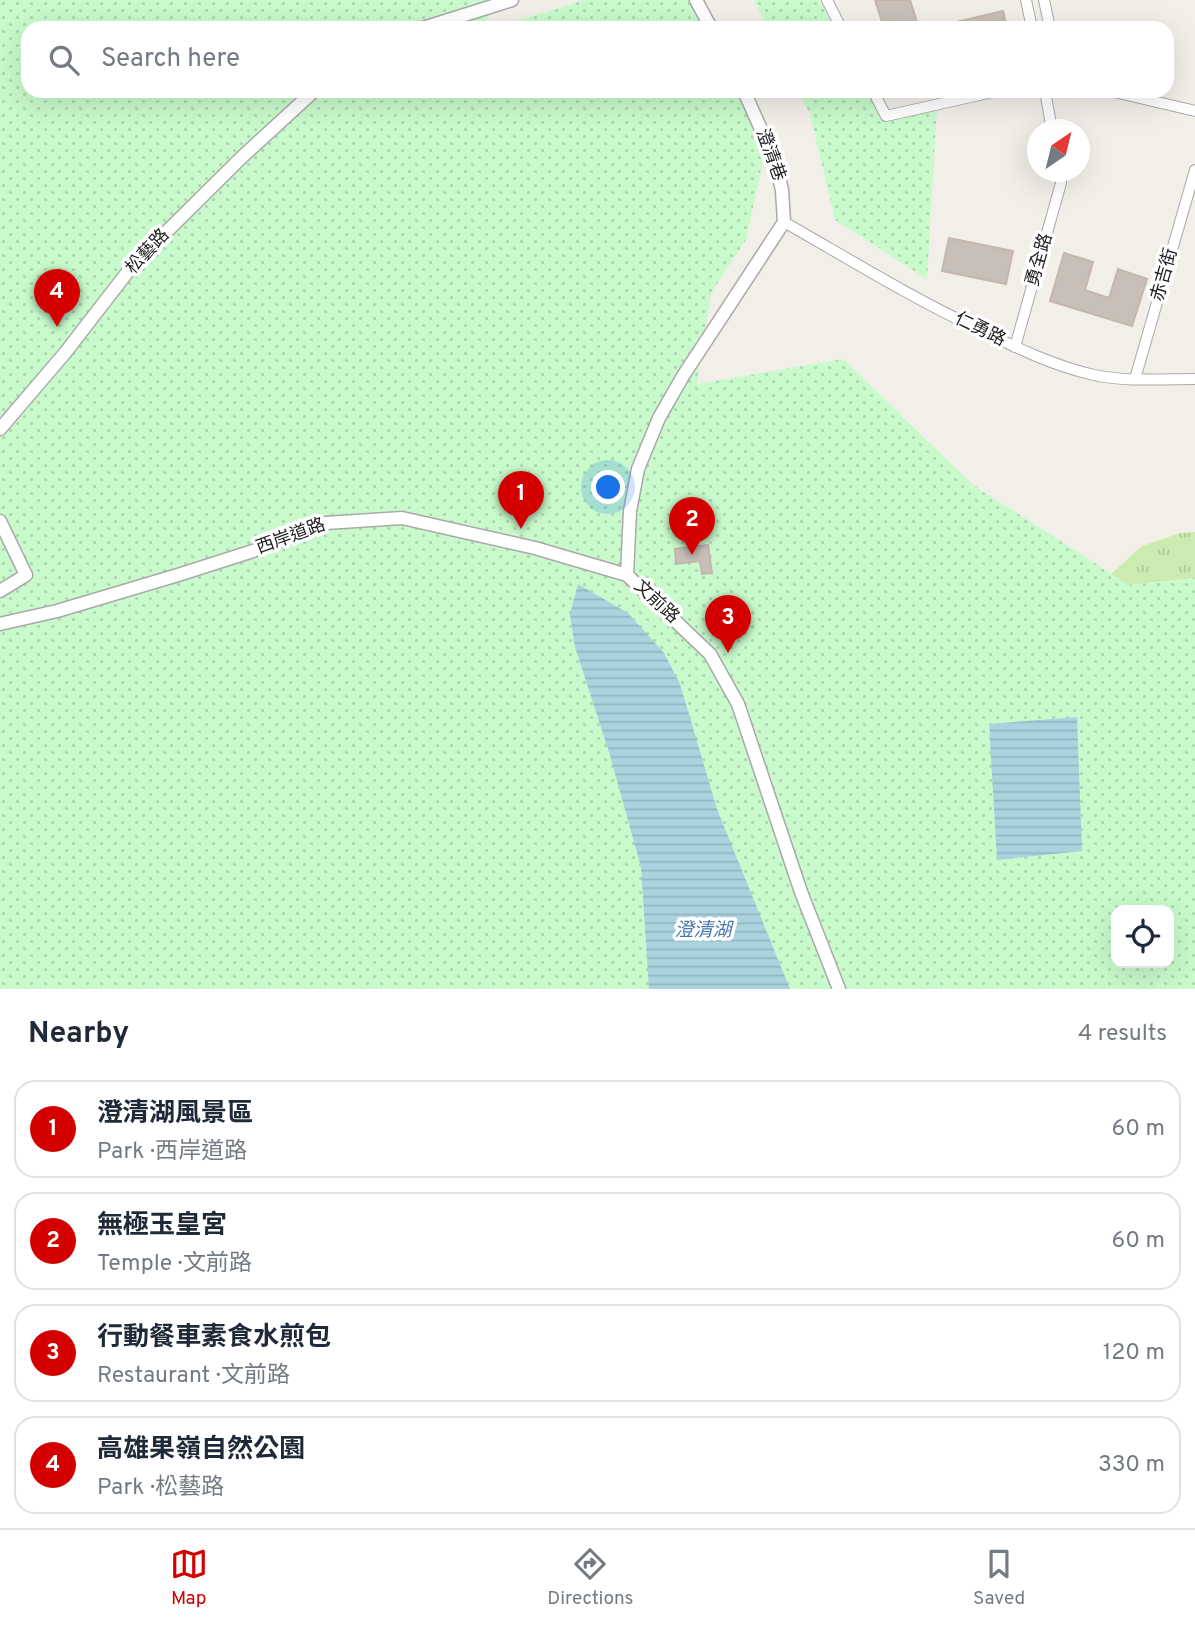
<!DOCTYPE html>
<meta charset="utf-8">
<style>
:root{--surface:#fff;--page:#f6f6f7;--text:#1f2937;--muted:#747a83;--line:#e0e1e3;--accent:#d40000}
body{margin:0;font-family:Overpass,"Noto Sans TC",sans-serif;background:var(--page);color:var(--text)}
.controls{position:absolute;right:21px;bottom:21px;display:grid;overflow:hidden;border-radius:14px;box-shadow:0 7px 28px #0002}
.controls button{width:63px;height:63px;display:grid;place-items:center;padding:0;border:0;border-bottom:2px solid var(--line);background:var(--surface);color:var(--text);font:35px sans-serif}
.compass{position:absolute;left:1027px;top:119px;width:63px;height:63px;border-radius:50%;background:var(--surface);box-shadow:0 7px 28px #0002;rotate:35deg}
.you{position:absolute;left:609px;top:488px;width:24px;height:24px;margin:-18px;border:5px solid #fff;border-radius:50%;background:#1a73e8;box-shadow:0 0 0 10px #1a73e833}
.badge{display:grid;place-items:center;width:46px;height:46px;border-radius:50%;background:var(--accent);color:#fff;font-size:23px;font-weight:700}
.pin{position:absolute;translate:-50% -58px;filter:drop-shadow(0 2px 4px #0008)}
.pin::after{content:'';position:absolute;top:37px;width:24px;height:21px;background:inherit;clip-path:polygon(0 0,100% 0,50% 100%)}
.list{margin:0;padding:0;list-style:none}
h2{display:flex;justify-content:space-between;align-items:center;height:91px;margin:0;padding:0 28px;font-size:30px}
h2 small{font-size:23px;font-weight:400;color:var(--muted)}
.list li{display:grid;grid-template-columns:46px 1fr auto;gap:21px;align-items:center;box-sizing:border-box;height:98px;margin:0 14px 14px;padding:0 14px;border:2px solid var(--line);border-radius:21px}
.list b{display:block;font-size:26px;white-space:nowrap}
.list p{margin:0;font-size:23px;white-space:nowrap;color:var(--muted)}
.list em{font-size:23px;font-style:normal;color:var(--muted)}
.icon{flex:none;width:38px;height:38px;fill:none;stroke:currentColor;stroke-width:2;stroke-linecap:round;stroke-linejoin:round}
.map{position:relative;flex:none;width:1195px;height:989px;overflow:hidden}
.search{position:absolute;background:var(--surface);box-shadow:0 7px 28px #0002;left:21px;right:21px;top:21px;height:77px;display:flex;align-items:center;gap:18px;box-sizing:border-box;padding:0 24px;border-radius:21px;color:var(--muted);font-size:26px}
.sheet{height:539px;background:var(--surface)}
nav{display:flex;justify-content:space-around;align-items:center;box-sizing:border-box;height:98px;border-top:2px solid var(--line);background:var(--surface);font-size:19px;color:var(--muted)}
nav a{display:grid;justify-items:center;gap:4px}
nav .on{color:var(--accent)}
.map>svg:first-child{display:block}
.grass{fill:url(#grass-tufts)}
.park{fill:url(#park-dots);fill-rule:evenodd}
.water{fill:url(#water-rules)}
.building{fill:#c7bfb8;stroke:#c4b6ab;stroke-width:2}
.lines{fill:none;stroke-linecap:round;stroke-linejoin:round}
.minor-casing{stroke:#a9a9a9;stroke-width:12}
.tertiary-casing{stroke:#a9a9a9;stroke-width:15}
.minor{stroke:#fff;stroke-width:10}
.tertiary{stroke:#fff;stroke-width:12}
.labels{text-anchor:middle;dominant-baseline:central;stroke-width:7;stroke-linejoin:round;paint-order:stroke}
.street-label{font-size:18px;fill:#222;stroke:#fff}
.water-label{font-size:19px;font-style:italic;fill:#4a7aab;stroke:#fff}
</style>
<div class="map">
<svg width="1195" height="989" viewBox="0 0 1195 989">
<defs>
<pattern id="grass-tufts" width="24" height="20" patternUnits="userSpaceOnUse" patternTransform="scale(1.75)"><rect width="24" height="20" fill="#cdebb0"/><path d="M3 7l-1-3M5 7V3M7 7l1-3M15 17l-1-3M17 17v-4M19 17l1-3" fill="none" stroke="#b0c997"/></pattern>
<pattern id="park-dots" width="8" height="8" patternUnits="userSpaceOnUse" patternTransform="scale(1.75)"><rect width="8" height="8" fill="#c8facc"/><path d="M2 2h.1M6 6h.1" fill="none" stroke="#acd6af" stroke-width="1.8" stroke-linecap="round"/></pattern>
<pattern id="water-rules" width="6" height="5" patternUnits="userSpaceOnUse" patternTransform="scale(1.75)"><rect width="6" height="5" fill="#aad3df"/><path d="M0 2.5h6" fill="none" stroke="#92b5bf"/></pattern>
</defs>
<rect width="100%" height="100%" fill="#f2efe9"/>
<polygon class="grass" points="1195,532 1195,578 1129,585 1111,574 1142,546 1180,533"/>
<g class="park">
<path d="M0,0H486L488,28H28V91H737L766,147L746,240L711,293L697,384L843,359L973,485L1129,585L1195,578V989H0ZM1116,910H1169V963H1116Z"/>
<polygon points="584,0 689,0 704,28 494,28"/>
<polygon points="754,0 819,0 833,28 768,28"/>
<polygon points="798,91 867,91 883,120 937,107 927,279 835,220 810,114"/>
</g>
<g class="water">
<polygon points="578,584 628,613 664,653 680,684 717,809 790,989 649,989 641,867 609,752 575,647 570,614"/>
<polygon points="1077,717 1082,851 997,860 989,724"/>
</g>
<g class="building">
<polygon points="875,0 910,0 917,22 897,28 884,28"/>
<polygon points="1003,11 1007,28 949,28 948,24"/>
<polygon points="949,238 1013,251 1006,284 942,271"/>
<polygon points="1064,253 1093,262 1085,290 1109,298 1118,269 1147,279 1132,326 1050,301"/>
<polygon points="708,545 712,573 702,574 700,561 676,564 675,549"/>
</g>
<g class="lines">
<defs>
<g id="minor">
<polyline points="827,0 841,28"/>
<polyline points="1026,0 1032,28"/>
<polyline points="1044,0 1050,28"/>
<polyline points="873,91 886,116 997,91"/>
<polyline points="1045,91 1052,130"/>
<polyline points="1110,91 1195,111"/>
<path d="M784,222C849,259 912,298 980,330C1017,348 1054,366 1094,375C1127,382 1162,379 1195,379"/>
<polyline points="1015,347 1061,183 1061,172"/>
<polyline points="1135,379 1195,170"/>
</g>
<g id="tertiary">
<polyline points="696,0 711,28"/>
<polyline points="423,28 512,0"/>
<polyline points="0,429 65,353 133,265 242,157 314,91"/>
<polyline points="0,521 26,575 0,591"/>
<polyline points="627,575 630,511 638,469 659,418 683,376 784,222 782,190 775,161 744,91"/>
<polyline points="0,624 57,611 178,575 253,551 326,523 402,518 535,548 627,575 710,654 738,704 801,892 839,989"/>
</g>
</defs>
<use href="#minor" class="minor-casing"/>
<use href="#tertiary" class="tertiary-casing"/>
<use href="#minor" class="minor"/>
<use href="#tertiary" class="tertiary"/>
</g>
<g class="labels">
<g class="street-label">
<text transform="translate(770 155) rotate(70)">澄清巷</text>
<text transform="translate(148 252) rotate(-47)">松藝路</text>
<text transform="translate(1040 260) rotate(-74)">勇全路</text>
<text transform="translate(1165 275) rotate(-74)">赤吉街</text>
<text transform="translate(980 330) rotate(26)">仁勇路</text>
<text transform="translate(291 537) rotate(-20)">西岸道路</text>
<text transform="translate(656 602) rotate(43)">文前路</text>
</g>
<g class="water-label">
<text x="703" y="931">澄清湖</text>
</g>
</g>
</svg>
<div class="controls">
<button><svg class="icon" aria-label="locate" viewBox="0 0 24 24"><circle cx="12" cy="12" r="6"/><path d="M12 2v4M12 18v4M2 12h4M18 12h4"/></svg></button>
</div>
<svg class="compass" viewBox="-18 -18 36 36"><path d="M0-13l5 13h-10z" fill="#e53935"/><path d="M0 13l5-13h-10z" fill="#747a83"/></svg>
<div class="you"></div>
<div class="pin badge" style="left:521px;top:529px">1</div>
<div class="pin badge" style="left:692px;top:555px">2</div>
<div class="pin badge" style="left:728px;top:653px">3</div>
<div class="pin badge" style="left:57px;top:327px">4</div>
<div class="search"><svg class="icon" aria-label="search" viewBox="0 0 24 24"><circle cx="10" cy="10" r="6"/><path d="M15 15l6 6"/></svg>Search here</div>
</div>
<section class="sheet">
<h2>Nearby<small>4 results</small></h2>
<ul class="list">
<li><span class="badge">1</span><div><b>澄清湖風景區</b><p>Park · 西岸道路</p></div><em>60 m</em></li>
<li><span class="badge">2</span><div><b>無極玉皇宮</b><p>Temple · 文前路</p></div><em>60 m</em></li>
<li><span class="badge">3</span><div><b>行動餐車素食水煎包</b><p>Restaurant · 文前路</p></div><em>120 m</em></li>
<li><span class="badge">4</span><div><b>高雄果嶺自然公園</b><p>Park · 松藝路</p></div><em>330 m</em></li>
</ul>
</section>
<nav>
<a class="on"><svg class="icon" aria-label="map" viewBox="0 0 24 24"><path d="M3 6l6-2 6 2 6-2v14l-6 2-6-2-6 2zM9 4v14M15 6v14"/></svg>Map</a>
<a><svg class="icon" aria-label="directions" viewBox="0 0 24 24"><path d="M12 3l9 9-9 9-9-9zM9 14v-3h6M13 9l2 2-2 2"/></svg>Directions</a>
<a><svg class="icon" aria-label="saved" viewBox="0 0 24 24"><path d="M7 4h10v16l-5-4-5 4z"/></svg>Saved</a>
</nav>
